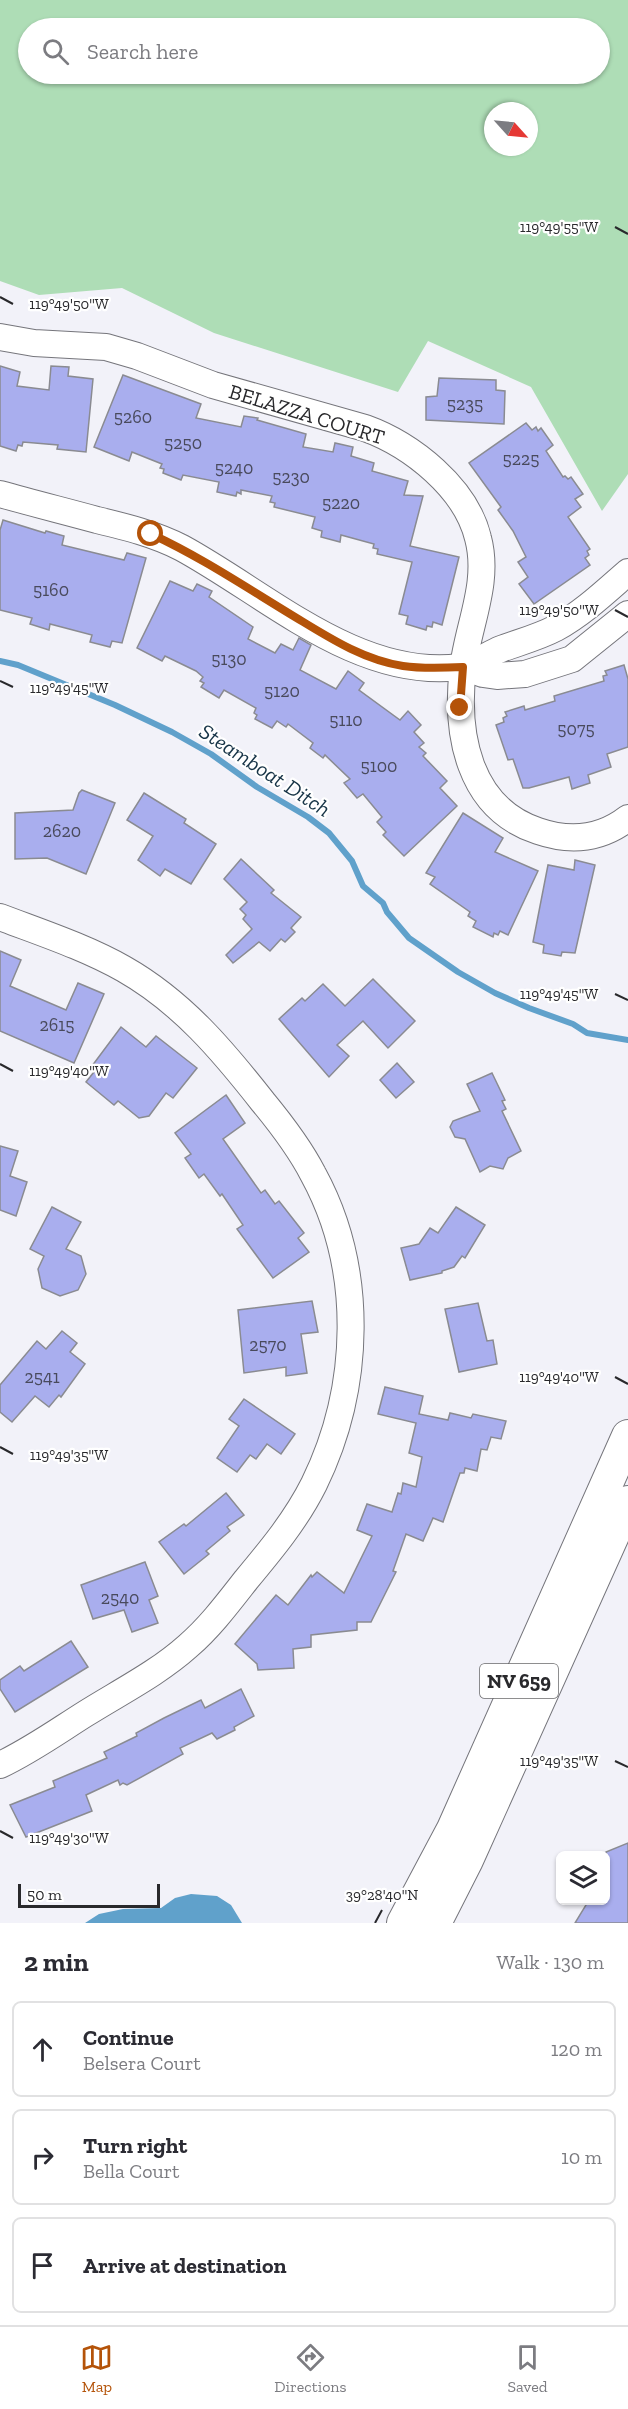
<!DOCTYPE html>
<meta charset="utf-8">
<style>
:root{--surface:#fff;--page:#f2f2f3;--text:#2b2b33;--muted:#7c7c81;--line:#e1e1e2;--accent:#b45309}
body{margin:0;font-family:"Zilla Slab",serif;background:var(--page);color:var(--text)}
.controls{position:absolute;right:18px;bottom:18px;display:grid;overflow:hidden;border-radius:9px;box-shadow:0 2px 4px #0004}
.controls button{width:54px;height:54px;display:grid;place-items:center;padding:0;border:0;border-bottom:2px solid var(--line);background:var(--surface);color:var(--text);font:30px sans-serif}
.compass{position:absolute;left:484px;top:102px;width:54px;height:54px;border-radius:50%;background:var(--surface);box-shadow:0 2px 4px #0004;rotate:117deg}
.scale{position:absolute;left:18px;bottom:15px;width:142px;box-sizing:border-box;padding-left:6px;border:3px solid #29292c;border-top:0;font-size:16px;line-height:21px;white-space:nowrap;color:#29292c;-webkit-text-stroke:4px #fff;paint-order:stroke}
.stop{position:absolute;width:18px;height:18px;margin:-14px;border:4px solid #b45309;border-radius:50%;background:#fff}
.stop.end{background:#b45309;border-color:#fff;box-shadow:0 2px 6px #0008}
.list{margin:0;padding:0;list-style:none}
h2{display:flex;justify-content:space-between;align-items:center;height:78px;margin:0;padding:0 24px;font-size:26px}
h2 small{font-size:20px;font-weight:400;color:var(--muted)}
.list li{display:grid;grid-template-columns:39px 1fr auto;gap:18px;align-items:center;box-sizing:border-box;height:96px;margin:0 12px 12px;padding:0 12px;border:2px solid var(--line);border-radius:9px}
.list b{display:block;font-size:22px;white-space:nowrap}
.list p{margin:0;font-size:20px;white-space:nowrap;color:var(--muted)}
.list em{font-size:20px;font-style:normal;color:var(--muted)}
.icon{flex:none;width:33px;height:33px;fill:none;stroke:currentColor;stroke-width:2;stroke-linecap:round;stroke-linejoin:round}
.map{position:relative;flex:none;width:628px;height:1923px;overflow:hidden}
.search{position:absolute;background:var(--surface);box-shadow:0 2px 4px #0004;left:18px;right:18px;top:18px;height:66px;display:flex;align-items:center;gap:15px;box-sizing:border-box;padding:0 21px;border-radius:33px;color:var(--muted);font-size:22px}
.sheet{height:402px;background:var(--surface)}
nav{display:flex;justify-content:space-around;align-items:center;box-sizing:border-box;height:84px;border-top:2px solid var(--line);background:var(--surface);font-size:16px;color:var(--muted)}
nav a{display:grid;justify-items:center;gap:3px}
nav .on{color:var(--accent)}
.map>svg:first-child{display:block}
.green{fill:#aeddb6;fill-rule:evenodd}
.water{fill:#60a1cb}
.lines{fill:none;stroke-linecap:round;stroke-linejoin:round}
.stream{stroke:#60a1cb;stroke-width:6}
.building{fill:#a9aeee;stroke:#8a8b91;stroke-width:1.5}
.minor-casing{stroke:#75757b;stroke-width:28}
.major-casing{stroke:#75757b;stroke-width:34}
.minor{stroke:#fff;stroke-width:26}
.major{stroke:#fff;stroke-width:32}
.route{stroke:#b45309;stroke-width:8}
.ticks{fill:none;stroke:#29292c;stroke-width:2}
.labels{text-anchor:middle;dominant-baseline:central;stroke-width:4.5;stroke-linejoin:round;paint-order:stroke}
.number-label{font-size:18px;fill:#494a5c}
.shield{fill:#fff;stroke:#69696b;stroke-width:1.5}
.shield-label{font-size:20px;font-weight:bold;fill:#29292c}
.street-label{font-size:21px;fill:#29292c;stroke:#fff}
.water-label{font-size:22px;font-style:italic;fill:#163346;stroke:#fff}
.ticks-label{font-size:15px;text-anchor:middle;fill:#29292c;stroke:#fff;stroke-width:4.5;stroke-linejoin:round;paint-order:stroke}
</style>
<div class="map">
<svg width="628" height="1923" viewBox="0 0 628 1923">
<rect width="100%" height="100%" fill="#f2f2f9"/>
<path class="green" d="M0,0H628V474L602,511L531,387L428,341L398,392L214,333L122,288L39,295L0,281ZM28,28H600V74H28ZM493,111H529V147H493Z"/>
<polygon class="water" points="191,1894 217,1896 231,1905 242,1923 85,1923 99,1914 123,1909 161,1908 175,1898"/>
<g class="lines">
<polyline class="stream" points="0,661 18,665 115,705 172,732 211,754 257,787 308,817 329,833 352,861 363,886 383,903 387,912 409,938 458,972 495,993 529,1008 573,1024 587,1033 628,1040"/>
</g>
<g class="building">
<polygon points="0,366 20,372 17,386 49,390 51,366 69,367 68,376 93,379 86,452 57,449 58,445 23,442 22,446 18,445 16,451 0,446"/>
<polygon points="123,375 201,404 196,418 241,427 244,416 258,418 257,420 306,434 303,447 333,452 335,443 353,447 351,456 374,463 372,471 408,481 404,495 423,496 410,546 459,557 442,625 433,622 432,627 427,626 426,630 406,624 408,616 399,614 412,562 377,554 378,549 373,548 374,544 341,535 340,542 321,537 322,531 312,528 315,517 274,507 275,503 270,502 272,496 241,490 241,494 237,492 236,496 217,492 219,482 183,475 181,480 163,473 164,469 160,468 162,464 132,452 129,461 94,447"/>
<polygon points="439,378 496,380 496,390 505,391 504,424 426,420 426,397 437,396"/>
<polygon points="526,423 532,430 536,427 538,431 541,428 553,445 546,451 563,477 565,476 568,479 571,477 583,494 575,499 581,507 568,517 590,549 587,551 589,555 585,558 590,565 534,604 519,584 528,577 518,562 526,557 513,531 498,510 501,507 469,463"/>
<polygon points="3,520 45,533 46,531 64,536 62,545 124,560 127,553 146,558 122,643 112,641 110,647 90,642 92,635 50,624 49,630 30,624 32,618 0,610 0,530"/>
<polygon points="170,581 193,591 197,584 212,591 209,597 253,627 248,639 275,653 281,644 293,650 299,638 311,645 300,670 336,689 348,671 364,683 359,690 400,720 408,711 421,725 414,732 424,743 419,747 426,753 423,756 447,781 440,788 457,806 404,856 383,835 386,832 377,822 382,817 363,794 357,798 344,783 350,779 325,755 323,758 310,748 313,743 288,724 286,727 277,721 272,728 255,719 257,715 254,713 256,708 224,690 219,698 201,687 204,683 200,681 203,677 196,671 165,656 162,661 137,648"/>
<polygon points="624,665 628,679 628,747 607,754 611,767 588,775 590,783 572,789 569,777 529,788 523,788 513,759 508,760 496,725 504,722 503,718 507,716 505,712 524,706 525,710 555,701 554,696 604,681 603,676 607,675 605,671"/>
<polygon points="82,790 115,803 86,874 47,858 15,859 15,813 73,810 79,793"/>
<polygon points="144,793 186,819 184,823 216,844 191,884 165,869 160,876 138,860 153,836 127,820"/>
<polygon points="463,813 503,838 495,852 538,871 508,935 500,931 498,935 494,933 493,937 473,927 476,921 468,916 470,912 430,884 435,877 426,873"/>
<polygon points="241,859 274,890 271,893 301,917 291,928 295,932 285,942 281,939 270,951 259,942 233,963 226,955 252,929 243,919 246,915 240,909 247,902 224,879"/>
<polygon points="575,860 595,865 575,953 562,952 561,956 543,953 544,945 533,942 548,865 574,870"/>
<polygon points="0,951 21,960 10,986 66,1010 78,983 104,994 74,1063 0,1031"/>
<polygon points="373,979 415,1021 388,1048 363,1021 337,1045 349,1056 329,1077 279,1019 302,998 305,1001 323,984 345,1006"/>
<polygon points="121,1027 146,1047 156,1036 197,1068 173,1098 166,1093 149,1116 139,1118 118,1101 114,1105 86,1082 94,1072 89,1070"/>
<polygon points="397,1063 414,1082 396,1098 380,1080"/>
<polygon points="492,1073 505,1100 502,1101 506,1109 502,1111 521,1151 508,1158 503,1169 490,1166 480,1172 465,1139 455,1137 450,1127 453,1121 480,1111 467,1084"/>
<polygon points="226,1095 245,1123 223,1139 261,1193 265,1190 275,1204 279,1201 304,1233 298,1238 309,1252 273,1278 237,1229 243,1225 222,1194 220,1196 204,1174 199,1178 185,1158 191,1154 175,1133"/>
<polygon points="0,1146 18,1151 10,1176 27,1182 16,1216 0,1210"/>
<polygon points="52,1207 81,1222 66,1249 81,1256 86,1274 78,1290 60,1296 42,1288 38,1269 44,1256 30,1249"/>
<polygon points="456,1207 485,1225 465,1258 462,1256 454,1267 442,1271 442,1273 410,1280 401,1248 419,1244 430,1228 438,1233"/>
<polygon points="312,1301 318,1332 301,1334 307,1373 286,1376 286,1367 244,1373 238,1310"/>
<polygon points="478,1303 487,1341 493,1340 497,1364 459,1372 445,1309"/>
<polygon points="62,1331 77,1343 70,1352 85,1364 61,1397 59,1395 49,1407 35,1396 12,1422 0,1412 0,1385 37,1341 46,1349"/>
<polygon points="385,1387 423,1396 419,1414 448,1420 450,1413 471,1418 473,1414 506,1421 501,1439 491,1437 487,1450 481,1449 477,1471 465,1468 464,1473 460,1473 443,1522 433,1518 423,1541 406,1534 393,1571 396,1572 371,1622 357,1622 357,1630 311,1635 311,1647 293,1649 294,1668 258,1670 257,1664 235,1644 276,1595 288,1605 311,1575 312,1577 317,1572 344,1593 372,1536 357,1530 367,1504 392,1512 398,1493 401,1494 403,1483 416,1487 422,1457 409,1453 416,1423 378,1414"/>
<polygon points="244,1399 295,1434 281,1454 267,1444 256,1459 250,1455 237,1472 217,1458 239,1426 229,1419"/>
<polygon points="226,1493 244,1515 227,1527 230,1531 206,1551 209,1554 184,1574 159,1542 184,1524 186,1526"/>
<polygon points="145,1562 158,1596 149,1600 158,1623 132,1632 124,1610 93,1619 81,1585"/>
<polygon points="71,1641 88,1667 15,1712 0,1689 0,1680 20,1666 24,1671"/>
<polygon points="241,1689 254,1716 234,1727 235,1730 217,1739 212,1733 180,1748 183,1754 127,1785 123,1783 120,1785 118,1780 86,1795 92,1811 26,1837 10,1805 55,1787 53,1781 107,1758 104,1752 137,1736 136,1733 164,1718 201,1700 205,1708"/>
<polygon points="628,1843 628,1923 575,1923 589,1900 606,1900 606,1852"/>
</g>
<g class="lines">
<defs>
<g id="minor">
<path d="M0,337L34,343L106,347L137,356L213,385L365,428C412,445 466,488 478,538C490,583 468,625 463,668C455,733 468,808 538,831C570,842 601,839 628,818"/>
<path d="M0,494C32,503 64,511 97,520C126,527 155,534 182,548C268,595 358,680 460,667C474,665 488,654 501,649C520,642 539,637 556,628C583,613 605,592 628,572"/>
<polyline points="463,667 483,674 497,676 525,674 572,659 628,614"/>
<path d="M0,917C42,933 85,947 124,969C182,1002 223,1051 263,1102C282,1125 299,1147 313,1174C365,1269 361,1388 314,1484C296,1520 271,1550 246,1580C228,1603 210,1627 188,1646C158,1673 120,1692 85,1714C58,1731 30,1751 0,1765"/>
</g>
<g id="major">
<polyline points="403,1923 453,1829 628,1436"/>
<polyline points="435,1923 467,1860 628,1502"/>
</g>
</defs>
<use href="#minor" class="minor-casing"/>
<use href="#major" class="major-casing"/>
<use href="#minor" class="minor"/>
<use href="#major" class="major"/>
</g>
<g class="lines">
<path class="route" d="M151,534C201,557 247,588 295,617C328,637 363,660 403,666C423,669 443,668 463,667L460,708"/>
</g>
<path class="ticks" d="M615,227L628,234M0,297L13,304M615,610L628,617M0,681L13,687M615,994L628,1000M0,1064L13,1071M615,1377L628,1384M0,1447L13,1454M615,1761L628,1767M0,1831L13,1838M375,1923L382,1910"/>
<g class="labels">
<g class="number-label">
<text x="465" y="404">5235</text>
<text x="133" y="417">5260</text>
<text x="183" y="443">5250</text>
<text x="521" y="459">5225</text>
<text x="234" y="468">5240</text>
<text x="291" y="477">5230</text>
<text x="341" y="503">5220</text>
<text x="51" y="590">5160</text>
<text x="229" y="659">5130</text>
<text x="282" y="691">5120</text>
<text x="346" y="720">5110</text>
<text x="576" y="729">5075</text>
<text x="379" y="766">5100</text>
<text x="62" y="831">2620</text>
<text x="57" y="1025">2615</text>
<text x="268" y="1345">2570</text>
<text x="42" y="1377">2541</text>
<text x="120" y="1598">2540</text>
</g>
<rect class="shield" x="480" y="1664" width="78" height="34" rx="4.5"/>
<g class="shield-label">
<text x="519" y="1681">NV 659</text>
</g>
<g class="street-label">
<text transform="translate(307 414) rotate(17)">BELAZZA COURT</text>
</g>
<g class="water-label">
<text transform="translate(265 770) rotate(33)">Steamboat Ditch</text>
</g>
</g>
<g class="ticks-label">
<text x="559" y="232">119°49'55"W</text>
<text x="69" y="309">119°49'50"W</text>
<text x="559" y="615">119°49'50"W</text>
<text x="69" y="693">119°49'45"W</text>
<text x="559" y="999">119°49'45"W</text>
<text x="69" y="1076">119°49'40"W</text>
<text x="559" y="1382">119°49'40"W</text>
<text x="69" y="1460">119°49'35"W</text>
<text x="559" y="1766">119°49'35"W</text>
<text x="69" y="1843">119°49'30"W</text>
<text x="382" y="1900">39°28'40"N</text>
</g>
</svg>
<div class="controls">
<button><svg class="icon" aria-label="layers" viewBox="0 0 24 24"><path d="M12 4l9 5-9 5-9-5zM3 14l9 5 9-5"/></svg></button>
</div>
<svg class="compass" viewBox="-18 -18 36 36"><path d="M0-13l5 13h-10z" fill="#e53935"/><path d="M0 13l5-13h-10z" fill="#7c7c81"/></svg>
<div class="scale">50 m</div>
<div class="stop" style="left:151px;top:534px"></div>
<div class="stop end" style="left:460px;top:708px"></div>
<div class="search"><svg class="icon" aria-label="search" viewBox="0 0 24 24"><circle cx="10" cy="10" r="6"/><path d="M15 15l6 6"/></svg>Search here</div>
</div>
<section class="sheet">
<h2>2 min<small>Walk · 130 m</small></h2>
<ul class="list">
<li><svg class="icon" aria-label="ahead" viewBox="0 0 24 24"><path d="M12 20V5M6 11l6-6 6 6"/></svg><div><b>Continue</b><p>Belsera Court</p></div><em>120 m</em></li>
<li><svg class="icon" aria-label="right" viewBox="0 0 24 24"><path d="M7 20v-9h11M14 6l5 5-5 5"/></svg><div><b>Turn right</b><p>Bella Court</p></div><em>10 m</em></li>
<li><svg class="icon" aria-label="arrive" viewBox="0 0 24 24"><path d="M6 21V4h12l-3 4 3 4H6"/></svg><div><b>Arrive at destination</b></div></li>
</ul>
</section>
<nav>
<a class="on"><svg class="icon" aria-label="map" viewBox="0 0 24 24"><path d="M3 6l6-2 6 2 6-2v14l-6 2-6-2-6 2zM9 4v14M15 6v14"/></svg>Map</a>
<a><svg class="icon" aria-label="directions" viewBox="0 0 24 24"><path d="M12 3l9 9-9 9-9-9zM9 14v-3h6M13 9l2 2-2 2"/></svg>Directions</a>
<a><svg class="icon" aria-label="saved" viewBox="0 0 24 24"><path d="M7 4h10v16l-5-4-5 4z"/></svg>Saved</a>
</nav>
